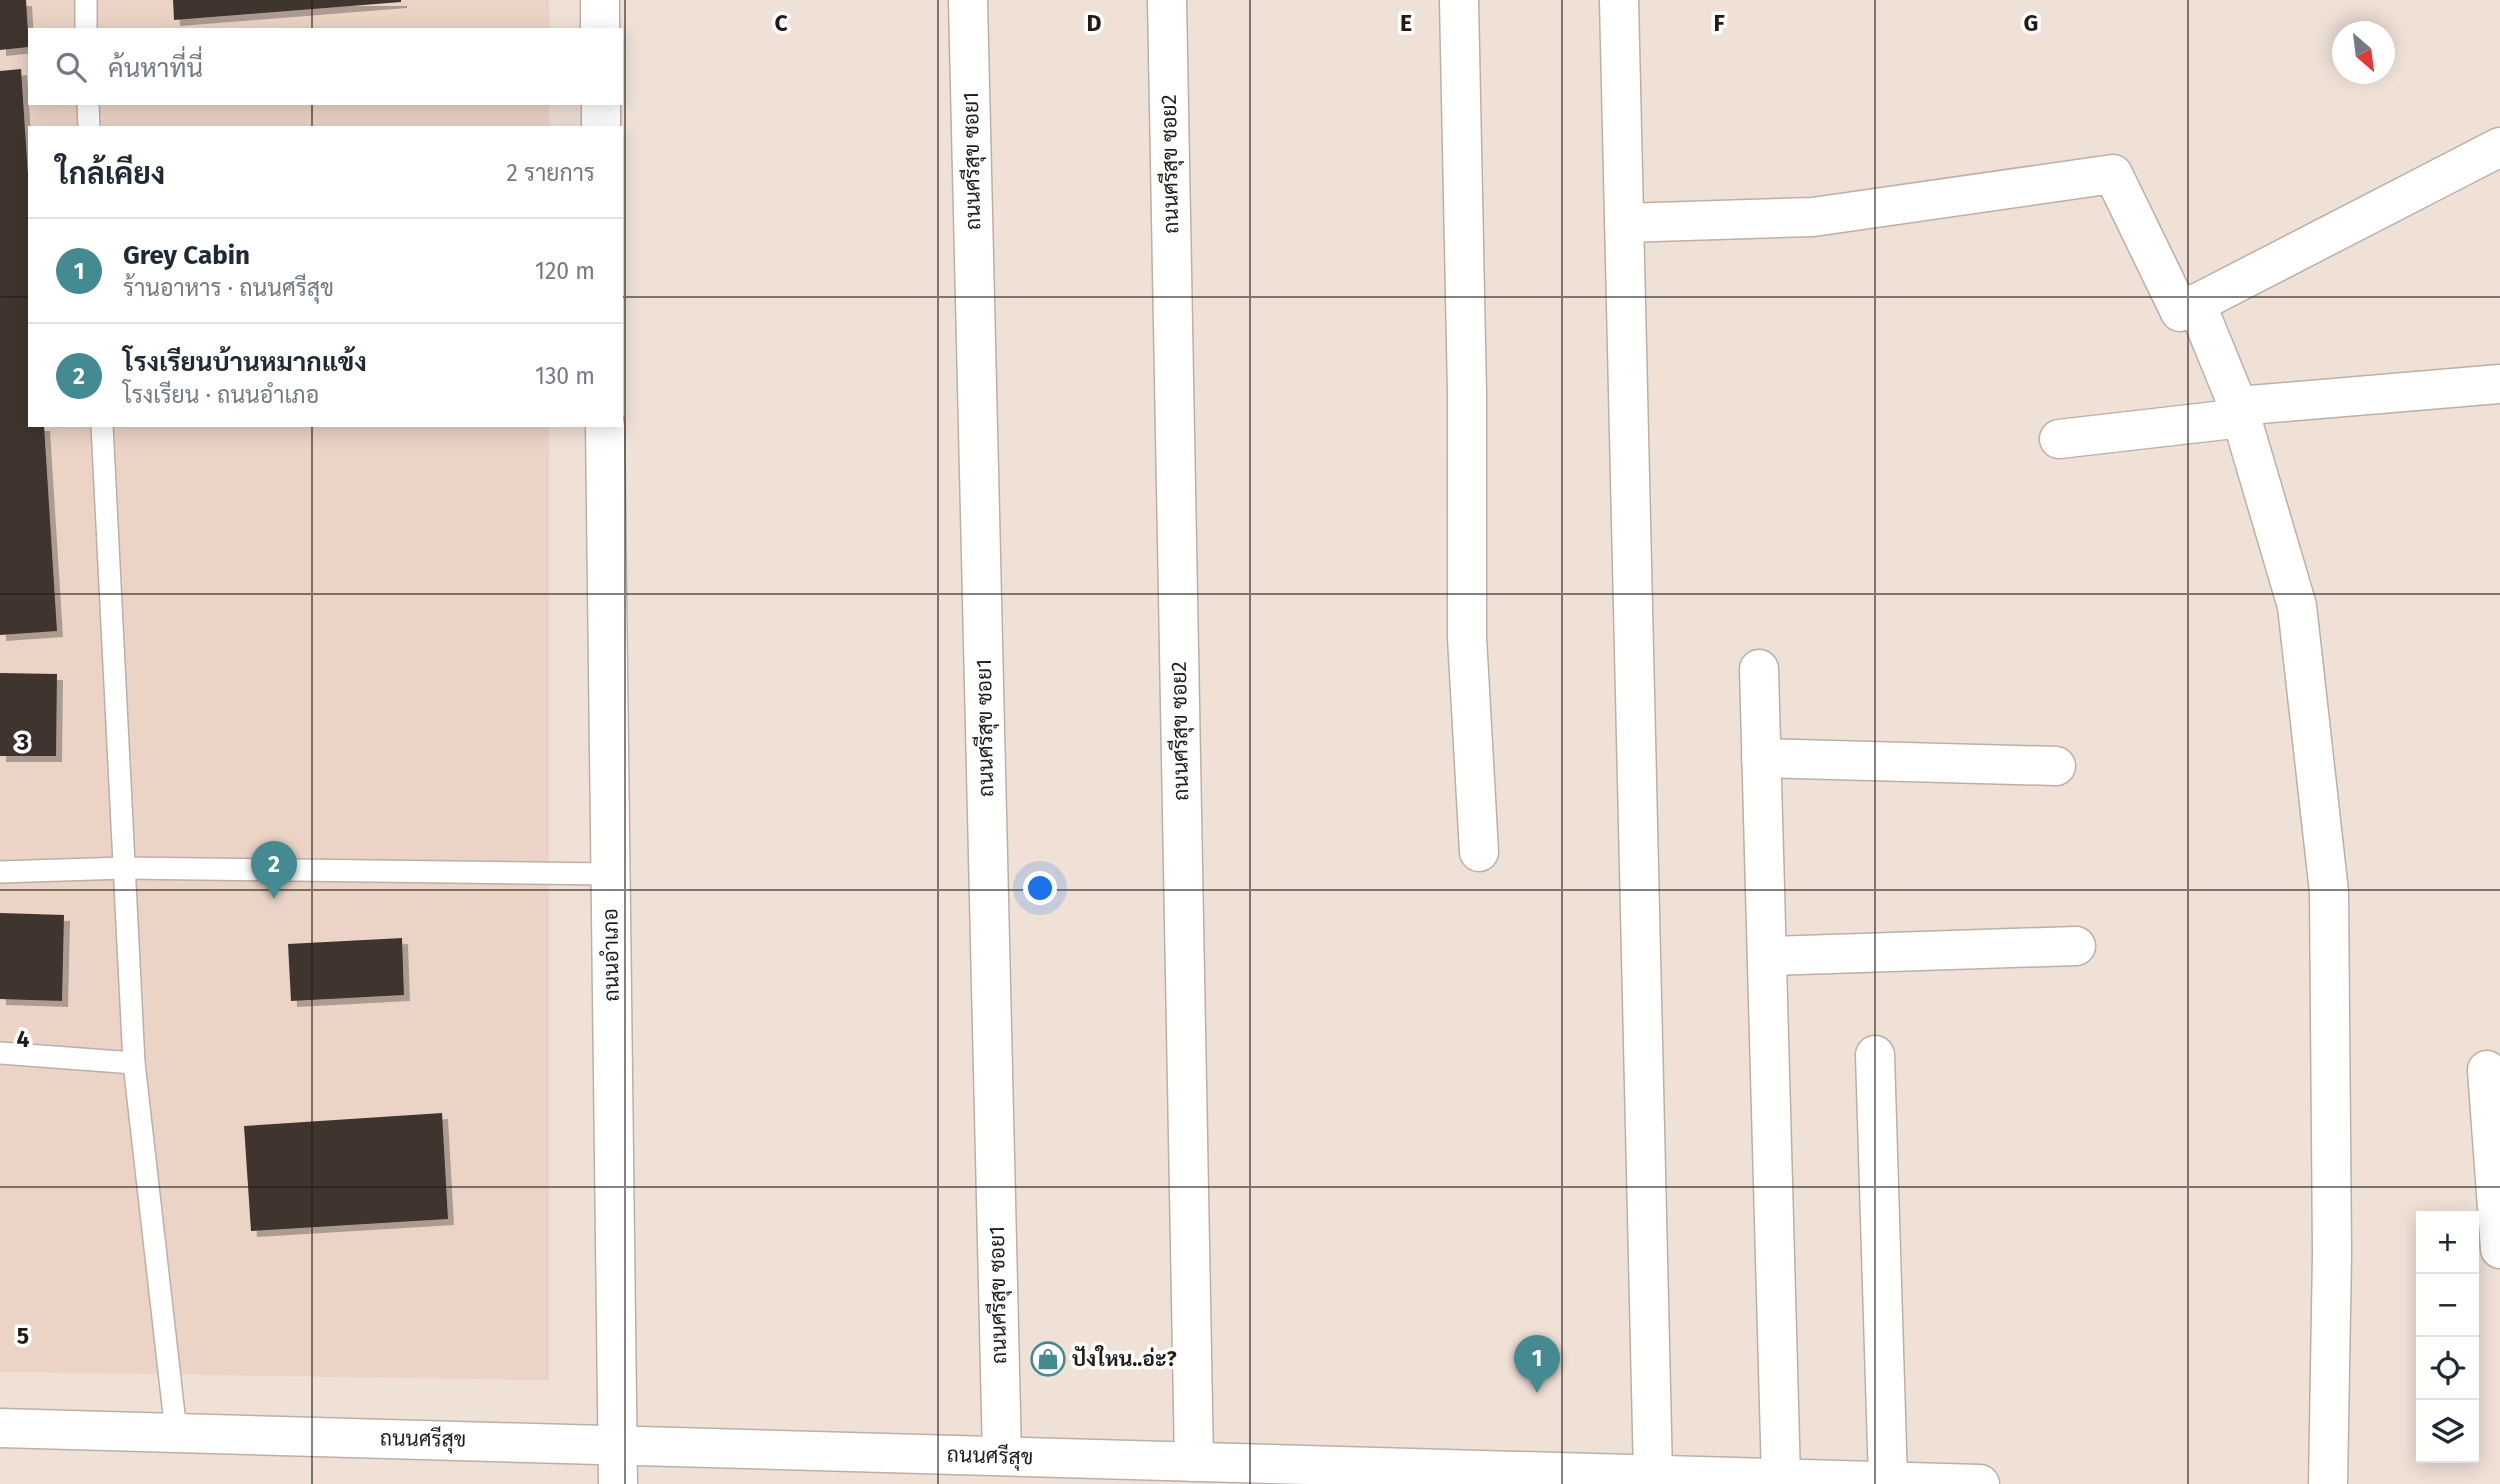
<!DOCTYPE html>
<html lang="th">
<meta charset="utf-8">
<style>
:root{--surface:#fff;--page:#f6f6f7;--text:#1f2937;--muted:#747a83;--line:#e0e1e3;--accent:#438a91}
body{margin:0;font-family:"Fira Sans",Sarabun,sans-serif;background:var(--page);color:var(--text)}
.controls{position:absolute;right:21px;bottom:21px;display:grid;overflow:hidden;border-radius:0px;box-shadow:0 4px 18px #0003}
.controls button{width:63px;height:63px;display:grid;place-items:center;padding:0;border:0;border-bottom:2px solid var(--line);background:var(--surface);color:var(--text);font:35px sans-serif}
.compass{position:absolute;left:2332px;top:21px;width:63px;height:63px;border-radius:50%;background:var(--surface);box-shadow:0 4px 18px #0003;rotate:152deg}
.you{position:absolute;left:1041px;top:889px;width:24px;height:24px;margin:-18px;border:5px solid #fff;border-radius:50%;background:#1a73e8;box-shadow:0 0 0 10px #1a73e833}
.badge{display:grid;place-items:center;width:46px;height:46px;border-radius:50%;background:var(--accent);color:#fff;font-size:23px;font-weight:700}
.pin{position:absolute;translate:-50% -58px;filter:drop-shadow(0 2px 4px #0008)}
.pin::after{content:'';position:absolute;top:37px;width:24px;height:21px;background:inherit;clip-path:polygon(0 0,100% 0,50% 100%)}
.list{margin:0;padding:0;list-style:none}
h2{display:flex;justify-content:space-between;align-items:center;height:91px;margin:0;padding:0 28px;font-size:30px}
h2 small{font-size:23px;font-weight:400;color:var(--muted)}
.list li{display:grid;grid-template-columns:46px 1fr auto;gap:21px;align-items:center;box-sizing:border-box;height:105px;padding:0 28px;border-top:2px solid var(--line)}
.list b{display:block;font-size:26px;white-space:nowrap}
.list p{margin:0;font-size:23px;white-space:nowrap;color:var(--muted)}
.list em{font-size:23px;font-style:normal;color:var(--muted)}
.icon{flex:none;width:38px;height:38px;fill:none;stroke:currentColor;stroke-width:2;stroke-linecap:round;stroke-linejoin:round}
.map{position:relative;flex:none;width:2500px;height:1484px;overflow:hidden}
.search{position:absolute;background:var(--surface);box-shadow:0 4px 18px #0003;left:28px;top:28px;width:595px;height:77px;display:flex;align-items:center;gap:18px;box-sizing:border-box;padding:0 24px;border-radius:0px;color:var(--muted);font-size:26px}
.panel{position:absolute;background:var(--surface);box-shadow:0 4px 18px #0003;left:28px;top:126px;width:595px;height:301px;border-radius:0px}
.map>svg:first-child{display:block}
.built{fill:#ebd4c6}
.building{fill:#41362e;filter:url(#shadow)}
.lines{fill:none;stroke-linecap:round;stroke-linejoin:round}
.lane-casing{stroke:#bdafa6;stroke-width:24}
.street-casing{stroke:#bdafa6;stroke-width:41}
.secondary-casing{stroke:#bdafa6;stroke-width:41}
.lane{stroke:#fff;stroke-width:21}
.street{stroke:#fff;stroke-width:38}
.secondary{stroke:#fff;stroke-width:38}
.grid{fill:none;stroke:#211c18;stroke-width:2;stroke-opacity:0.55}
.labels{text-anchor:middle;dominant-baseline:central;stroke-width:7;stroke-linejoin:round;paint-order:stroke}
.street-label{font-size:21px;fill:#211c18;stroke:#fff}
.poi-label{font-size:21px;font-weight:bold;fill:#211c18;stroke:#fff;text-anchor:start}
.grid-label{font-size:23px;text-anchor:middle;font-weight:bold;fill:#211c18;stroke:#fff;stroke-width:7;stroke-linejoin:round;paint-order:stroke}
</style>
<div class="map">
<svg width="2500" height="1484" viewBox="0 0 2500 1484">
<defs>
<filter id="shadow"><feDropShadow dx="6" dy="6" stdDeviation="0" flood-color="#0004"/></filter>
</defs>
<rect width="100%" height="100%" fill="#f0e1d7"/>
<polygon class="built" points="0,0 549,0 549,30 30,30 30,103 549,103 549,128 30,128 30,425 549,425 549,1380 0,1372"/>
<g class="building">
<polygon points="0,0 26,0 29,47 0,50"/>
<polygon points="173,0 401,0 401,2 174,20"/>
<polygon points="21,69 30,205 30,425 44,425 57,631 0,635 0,71"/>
<polygon points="0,673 57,674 56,756 0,756"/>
<polygon points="0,913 64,915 62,1001 0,999"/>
<polygon points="402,938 404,995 291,1001 288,944"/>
<polygon points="442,1113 448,1219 251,1231 244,1126"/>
</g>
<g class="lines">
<defs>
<g id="lane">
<polyline points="86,0 86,30"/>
<polyline points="88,103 89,128"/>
<polyline points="0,872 124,868 610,874"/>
<polyline points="0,1053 134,1063 102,425"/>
<polyline points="134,1063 176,1432"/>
</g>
<g id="street">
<polyline points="968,0 1002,1456"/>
<polyline points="1167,0 1194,1462"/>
<polyline points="1459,0 1467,392 1467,637 1479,852"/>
<polyline points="1619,0 1653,1475"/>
<polyline points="1624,223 1813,217 2113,174 2180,312 2500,147"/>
<polyline points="2196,303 2238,406 2297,606 2329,892 2332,1254 2328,1484"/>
<polyline points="2238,406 2500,384"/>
<polyline points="2059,439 2242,418"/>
<polyline points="1759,669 1781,1478"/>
<polyline points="1761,758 2056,766"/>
<polyline points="1767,956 2076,946"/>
<polyline points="1875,1055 1888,1481"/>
<polyline points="2487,1070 2500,1249"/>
</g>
<g id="secondary">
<polyline points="600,0 600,30"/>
<polyline points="601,103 601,128"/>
<polyline points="605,425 618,1484"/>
<polyline points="0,1428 1980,1484"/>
</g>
</defs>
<use href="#lane" class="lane-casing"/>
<use href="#street" class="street-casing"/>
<use href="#secondary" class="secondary-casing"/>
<use href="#lane" class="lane"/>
<use href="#street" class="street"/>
<use href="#secondary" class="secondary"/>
</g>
<path class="grid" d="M312,0V30M625,0V1484M938,0V1484M1250,0V1484M1562,0V1484M1875,0V1484M2188,0V1484M312,103V128M0,297H30M621,297H2500M312,425V1484M0,594H2500M0,890H2500M0,1187H2500"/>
<defs>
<symbol id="shop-ring" viewBox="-11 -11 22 22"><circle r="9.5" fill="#fff" stroke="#438a91" stroke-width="1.5"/><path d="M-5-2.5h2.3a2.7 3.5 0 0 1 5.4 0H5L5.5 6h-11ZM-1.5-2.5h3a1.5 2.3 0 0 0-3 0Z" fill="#438a91"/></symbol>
</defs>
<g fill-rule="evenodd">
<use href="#shop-ring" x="1029" y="1340" width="38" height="38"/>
</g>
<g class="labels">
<g class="street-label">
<text transform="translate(972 161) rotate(-91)">ถนนศรีสุข ซอย1</text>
<text transform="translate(1170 164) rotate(-91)">ถนนศรีสุข ซอย2</text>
<text transform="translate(985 728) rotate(-91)">ถนนศรีสุข ซอย1</text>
<text transform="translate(1180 731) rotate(-91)">ถนนศรีสุข ซอย2</text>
<text transform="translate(611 955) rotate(-91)">ถนนอำเภอ</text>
<text transform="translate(998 1295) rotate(-91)">ถนนศรีสุข ซอย1</text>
<text transform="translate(423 1439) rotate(1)">ถนนศรีสุข</text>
<text transform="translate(990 1456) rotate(2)">ถนนศรีสุข</text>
</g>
<g class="poi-label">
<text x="1072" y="1359">ปังใหน..อ่ะ?</text>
</g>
</g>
<g class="grid-label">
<text x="781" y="31">C</text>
<text x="1094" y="31">D</text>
<text x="1406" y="31">E</text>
<text x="1719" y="31">F</text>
<text x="2031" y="31">G</text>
<text x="23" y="750">3</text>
<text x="23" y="1047">4</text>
<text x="23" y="1344">5</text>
</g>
</svg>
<div class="controls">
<button>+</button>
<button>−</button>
<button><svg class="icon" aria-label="locate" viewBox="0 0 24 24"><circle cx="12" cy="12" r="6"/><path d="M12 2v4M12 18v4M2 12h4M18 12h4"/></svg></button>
<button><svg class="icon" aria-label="layers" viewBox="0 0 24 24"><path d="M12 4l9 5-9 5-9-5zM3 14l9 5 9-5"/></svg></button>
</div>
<svg class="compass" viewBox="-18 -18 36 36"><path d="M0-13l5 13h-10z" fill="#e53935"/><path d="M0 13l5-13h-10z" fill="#747a83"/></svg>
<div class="you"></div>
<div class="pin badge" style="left:1537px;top:1393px">1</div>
<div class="pin badge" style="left:274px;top:899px">2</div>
<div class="search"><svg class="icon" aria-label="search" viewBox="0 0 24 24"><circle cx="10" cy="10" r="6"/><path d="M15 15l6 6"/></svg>ค้นหาที่นี่</div>
<section class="panel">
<h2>ใกล้เคียง<small>2 รายการ</small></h2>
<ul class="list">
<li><span class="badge">1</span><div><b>Grey Cabin</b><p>ร้านอาหาร · ถนนศรีสุข</p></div><em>120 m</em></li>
<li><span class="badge">2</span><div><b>โรงเรียนบ้านหมากแข้ง</b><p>โรงเรียน · ถนนอำเภอ</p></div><em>130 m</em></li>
</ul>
</section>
</div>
